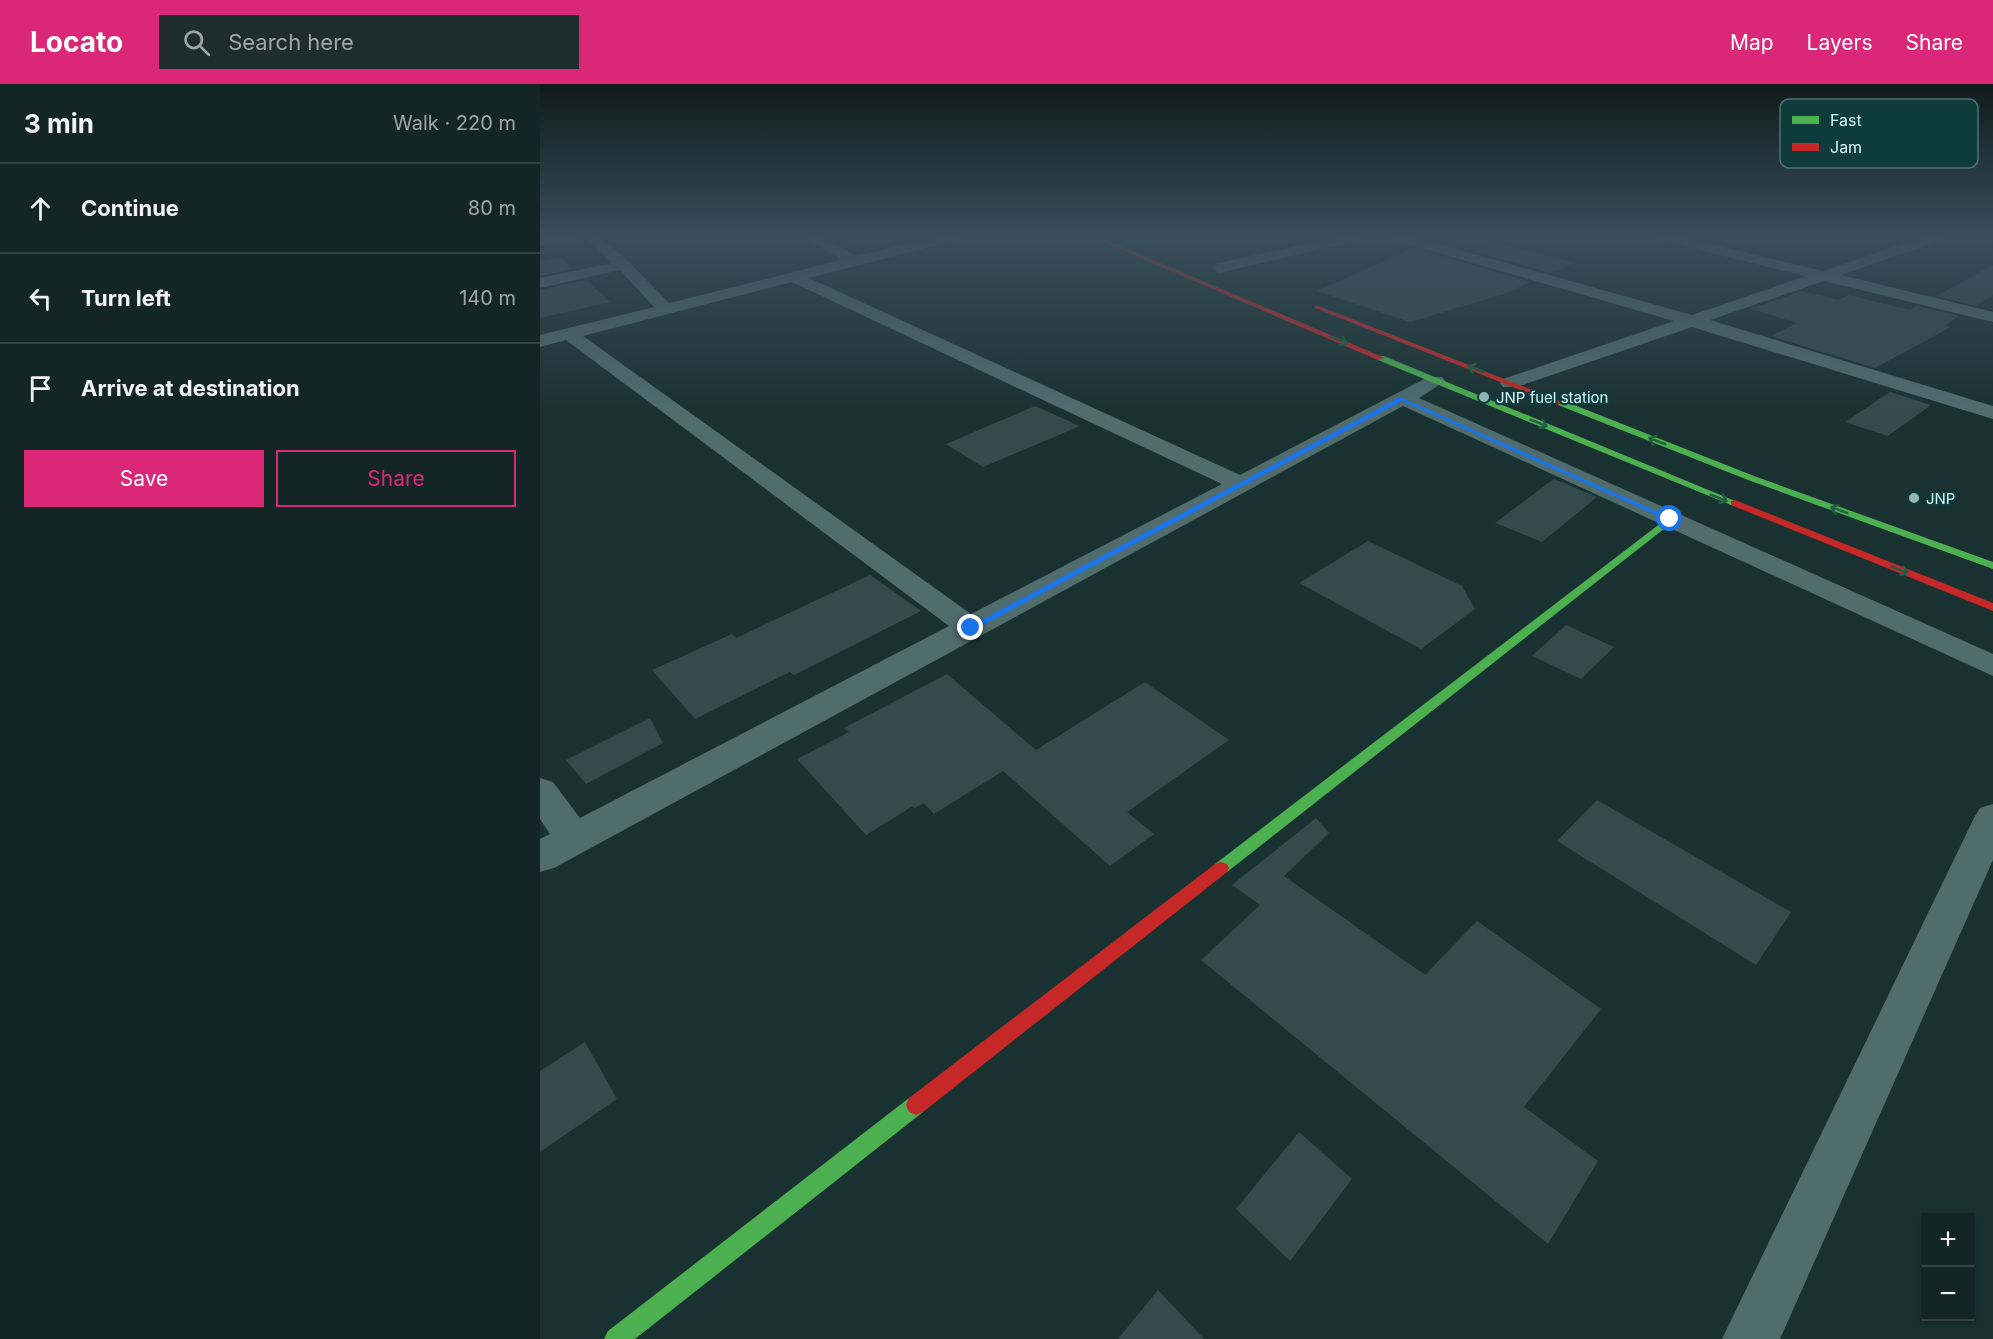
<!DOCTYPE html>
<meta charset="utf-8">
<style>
:root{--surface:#142526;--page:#1d2d2e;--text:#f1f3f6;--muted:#9da5a7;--line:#334243;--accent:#db2777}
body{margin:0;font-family:Inter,sans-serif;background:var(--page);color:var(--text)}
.controls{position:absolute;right:18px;bottom:18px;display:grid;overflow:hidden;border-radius:0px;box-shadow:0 2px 4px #0004}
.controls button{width:54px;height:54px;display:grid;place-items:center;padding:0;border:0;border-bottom:2px solid var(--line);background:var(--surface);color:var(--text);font:30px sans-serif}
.stop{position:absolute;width:18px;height:18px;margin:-14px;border:4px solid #1a73e8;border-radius:50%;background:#fff}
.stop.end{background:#1a73e8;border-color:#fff;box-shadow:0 2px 6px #0008}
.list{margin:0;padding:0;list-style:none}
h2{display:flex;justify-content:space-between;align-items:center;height:78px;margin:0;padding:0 24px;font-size:26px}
h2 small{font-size:20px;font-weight:400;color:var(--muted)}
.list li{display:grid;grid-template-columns:39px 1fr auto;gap:18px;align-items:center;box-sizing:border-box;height:90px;padding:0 24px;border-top:2px solid var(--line)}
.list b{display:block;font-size:22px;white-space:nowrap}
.list em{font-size:20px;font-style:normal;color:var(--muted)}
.actions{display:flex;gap:12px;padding:18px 24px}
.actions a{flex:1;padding:14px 0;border:2px solid var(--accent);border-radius:0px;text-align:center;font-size:21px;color:var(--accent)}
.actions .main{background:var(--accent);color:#fff}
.icon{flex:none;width:33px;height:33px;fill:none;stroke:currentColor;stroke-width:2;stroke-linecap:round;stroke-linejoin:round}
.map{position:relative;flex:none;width:1453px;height:1255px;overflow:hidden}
header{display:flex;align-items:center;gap:36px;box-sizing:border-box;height:84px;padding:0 30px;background:var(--accent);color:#fff}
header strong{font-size:28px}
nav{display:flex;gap:33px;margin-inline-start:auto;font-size:21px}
.search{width:420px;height:54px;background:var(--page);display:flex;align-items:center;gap:15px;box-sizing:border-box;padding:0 21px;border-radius:0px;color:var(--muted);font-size:22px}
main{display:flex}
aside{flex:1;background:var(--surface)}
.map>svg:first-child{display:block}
.building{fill:#344b4e}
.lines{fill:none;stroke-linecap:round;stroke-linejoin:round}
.street{fill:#506c6d;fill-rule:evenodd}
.fast{fill:#4caf50;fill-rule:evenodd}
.jam{fill:#c62828;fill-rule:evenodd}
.oneway{stroke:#215e43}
.route{fill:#1a73e8}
.poi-dot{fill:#93b4b5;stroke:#0f3b3d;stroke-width:2}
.labels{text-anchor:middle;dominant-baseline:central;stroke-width:4.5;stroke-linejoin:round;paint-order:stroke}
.far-poi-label{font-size:15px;fill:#d4fafb;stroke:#0f3b3d;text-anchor:start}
.key{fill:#0f3b3d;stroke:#4a7476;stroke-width:1.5}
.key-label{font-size:16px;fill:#d4fafb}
</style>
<header>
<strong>Locato</strong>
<div class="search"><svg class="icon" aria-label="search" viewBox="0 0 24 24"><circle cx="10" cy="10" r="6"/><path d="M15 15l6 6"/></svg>Search here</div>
<nav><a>Map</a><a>Layers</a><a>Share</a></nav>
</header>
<main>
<aside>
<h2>3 min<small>Walk · 220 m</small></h2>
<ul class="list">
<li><svg class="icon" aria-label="ahead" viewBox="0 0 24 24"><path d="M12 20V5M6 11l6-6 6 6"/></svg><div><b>Continue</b></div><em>80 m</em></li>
<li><svg class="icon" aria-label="left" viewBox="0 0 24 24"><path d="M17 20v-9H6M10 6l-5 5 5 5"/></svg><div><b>Turn left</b></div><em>140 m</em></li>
<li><svg class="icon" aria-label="arrive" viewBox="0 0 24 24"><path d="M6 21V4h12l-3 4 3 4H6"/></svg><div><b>Arrive at destination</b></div></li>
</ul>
<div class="actions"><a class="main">Save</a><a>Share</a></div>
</aside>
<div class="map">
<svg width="1453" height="1255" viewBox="0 0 1453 1255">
<rect width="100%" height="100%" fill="#1a3132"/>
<g class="building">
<polygon points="960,160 1034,179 1011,189 936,168"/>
<polygon points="874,164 991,198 964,210 870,238 777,207"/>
<polygon points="20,173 33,185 0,192 0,177"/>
<polygon points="1453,181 1453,211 1436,222 1396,212"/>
<polygon points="46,196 70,218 0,234 0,206"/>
<polygon points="1262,207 1298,216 1309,211 1370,226 1377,222 1419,232 1405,241 1411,243 1335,284 1231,252 1257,239 1211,225"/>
<polygon points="1350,308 1391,321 1348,352 1305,338"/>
<polygon points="495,322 540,342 443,383 406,360"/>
<polygon points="1014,395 1057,413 1002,458 955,439"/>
<polygon points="828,457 922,502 935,525 881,565 759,499"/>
<polygon points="330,491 381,527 254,591 250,588 155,635 112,586 192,550 196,554"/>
<polygon points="1026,541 1074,563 1041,595 992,572"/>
<polygon points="407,590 496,666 605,598 689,656 587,728 614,750 570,782 463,687 394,730 384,719 375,724 373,722 326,751 257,675 309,648 304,644"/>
<polygon points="110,634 123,659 46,700 26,676"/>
<polygon points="1057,716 1251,828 1216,881 1017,757"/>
<polygon points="776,734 789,749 744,792 885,891 937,837 1061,925 984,1023 1058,1077 1008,1160 661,876 720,821 692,801"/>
<polygon points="45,958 77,1015 0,1068 0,987"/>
<polygon points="759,1048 812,1095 750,1177 696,1125"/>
<polygon points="618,1206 664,1255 578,1255"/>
</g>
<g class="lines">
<g class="street">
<polygon points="10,152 40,152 38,155 0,162 0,154"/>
<path d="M43,152H59L89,178L129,219L302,176L263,152H280L317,172L399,152H423L421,155L269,194L700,391L888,293H902L905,297L879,314L1453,570V592L863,322L14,784L0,788V755L10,750L0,735V694L13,698L40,734L409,542L26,256L0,263V251L114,223L80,186L0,204V194L72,179ZM252,198L682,400L431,530L43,252Z"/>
<polygon points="801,152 826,152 824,155 679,189 671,184 679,179"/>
<polygon points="848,152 870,152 1152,231 1266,192 1114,155 1112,152 1136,152 1283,187 1386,152 1407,152 1405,155 1301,191 1453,228 1453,238 1284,197 1170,236 1453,322 1453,335 1152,243 977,303 963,303 960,299 963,295 1134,237 850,155"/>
<polygon points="1453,720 1453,776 1240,1255 1182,1255 1434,734 1440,724"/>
</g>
<g class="fast">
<polygon points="838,272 844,272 1200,419 1195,422 1191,421 838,276"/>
<polygon points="1018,317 1024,317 1214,392 1453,478 1453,485 1208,396 1018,321"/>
<polygon points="1130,432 1134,433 1134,437 687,788 681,790 675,788 673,784 675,780"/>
<polygon points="376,1011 383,1014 386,1021 383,1028 95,1255 64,1255 68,1247 369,1014"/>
</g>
<g class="jam">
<polygon points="549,152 557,152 845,274 838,276"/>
<polygon points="775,222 779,222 1025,319 1018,321 775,224"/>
<polygon points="1195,416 1453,519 1453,527 1191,421 1191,417"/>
<polygon points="681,778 687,780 689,784 687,788 383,1028 376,1031 369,1028 366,1021 369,1014 675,780"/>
</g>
</g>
<defs><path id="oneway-shaft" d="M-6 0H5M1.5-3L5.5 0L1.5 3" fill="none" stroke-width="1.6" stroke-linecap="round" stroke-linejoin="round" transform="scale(1.5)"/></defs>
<g class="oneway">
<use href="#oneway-shaft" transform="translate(799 256) rotate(23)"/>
<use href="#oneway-shaft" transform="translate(936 285) rotate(-159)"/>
<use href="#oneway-shaft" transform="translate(999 339) rotate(22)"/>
<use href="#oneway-shaft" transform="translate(1117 357) rotate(-159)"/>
<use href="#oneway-shaft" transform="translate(1179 414) rotate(22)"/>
<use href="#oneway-shaft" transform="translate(1299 426) rotate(-160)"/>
<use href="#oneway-shaft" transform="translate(1360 486) rotate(22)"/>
</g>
<linearGradient id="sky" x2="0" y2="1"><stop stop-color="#0e1b1c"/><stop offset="0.46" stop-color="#384e5a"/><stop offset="1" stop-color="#384e5a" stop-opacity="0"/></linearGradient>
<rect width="1453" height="328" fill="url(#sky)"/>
<polygon class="route" points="860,313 1134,435 1127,436 862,317 434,546 426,544"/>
<g class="poi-dot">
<circle cx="944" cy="313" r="6"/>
<circle cx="1374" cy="414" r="6"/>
</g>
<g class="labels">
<g class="far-poi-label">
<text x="956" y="313">JNP fuel station</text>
<text x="1386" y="414">JNP</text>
</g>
</g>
<rect x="1240" y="15" width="198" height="69" rx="9" class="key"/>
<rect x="1252" y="32" width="27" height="8" fill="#4caf50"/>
<rect x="1252" y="59" width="27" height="8" fill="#c62828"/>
<g class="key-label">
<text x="1290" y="42">Fast</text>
<text x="1290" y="69">Jam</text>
</g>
</svg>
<div class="controls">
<button>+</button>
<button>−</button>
</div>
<div class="stop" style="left:1130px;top:435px"></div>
<div class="stop end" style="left:431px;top:544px"></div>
</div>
</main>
